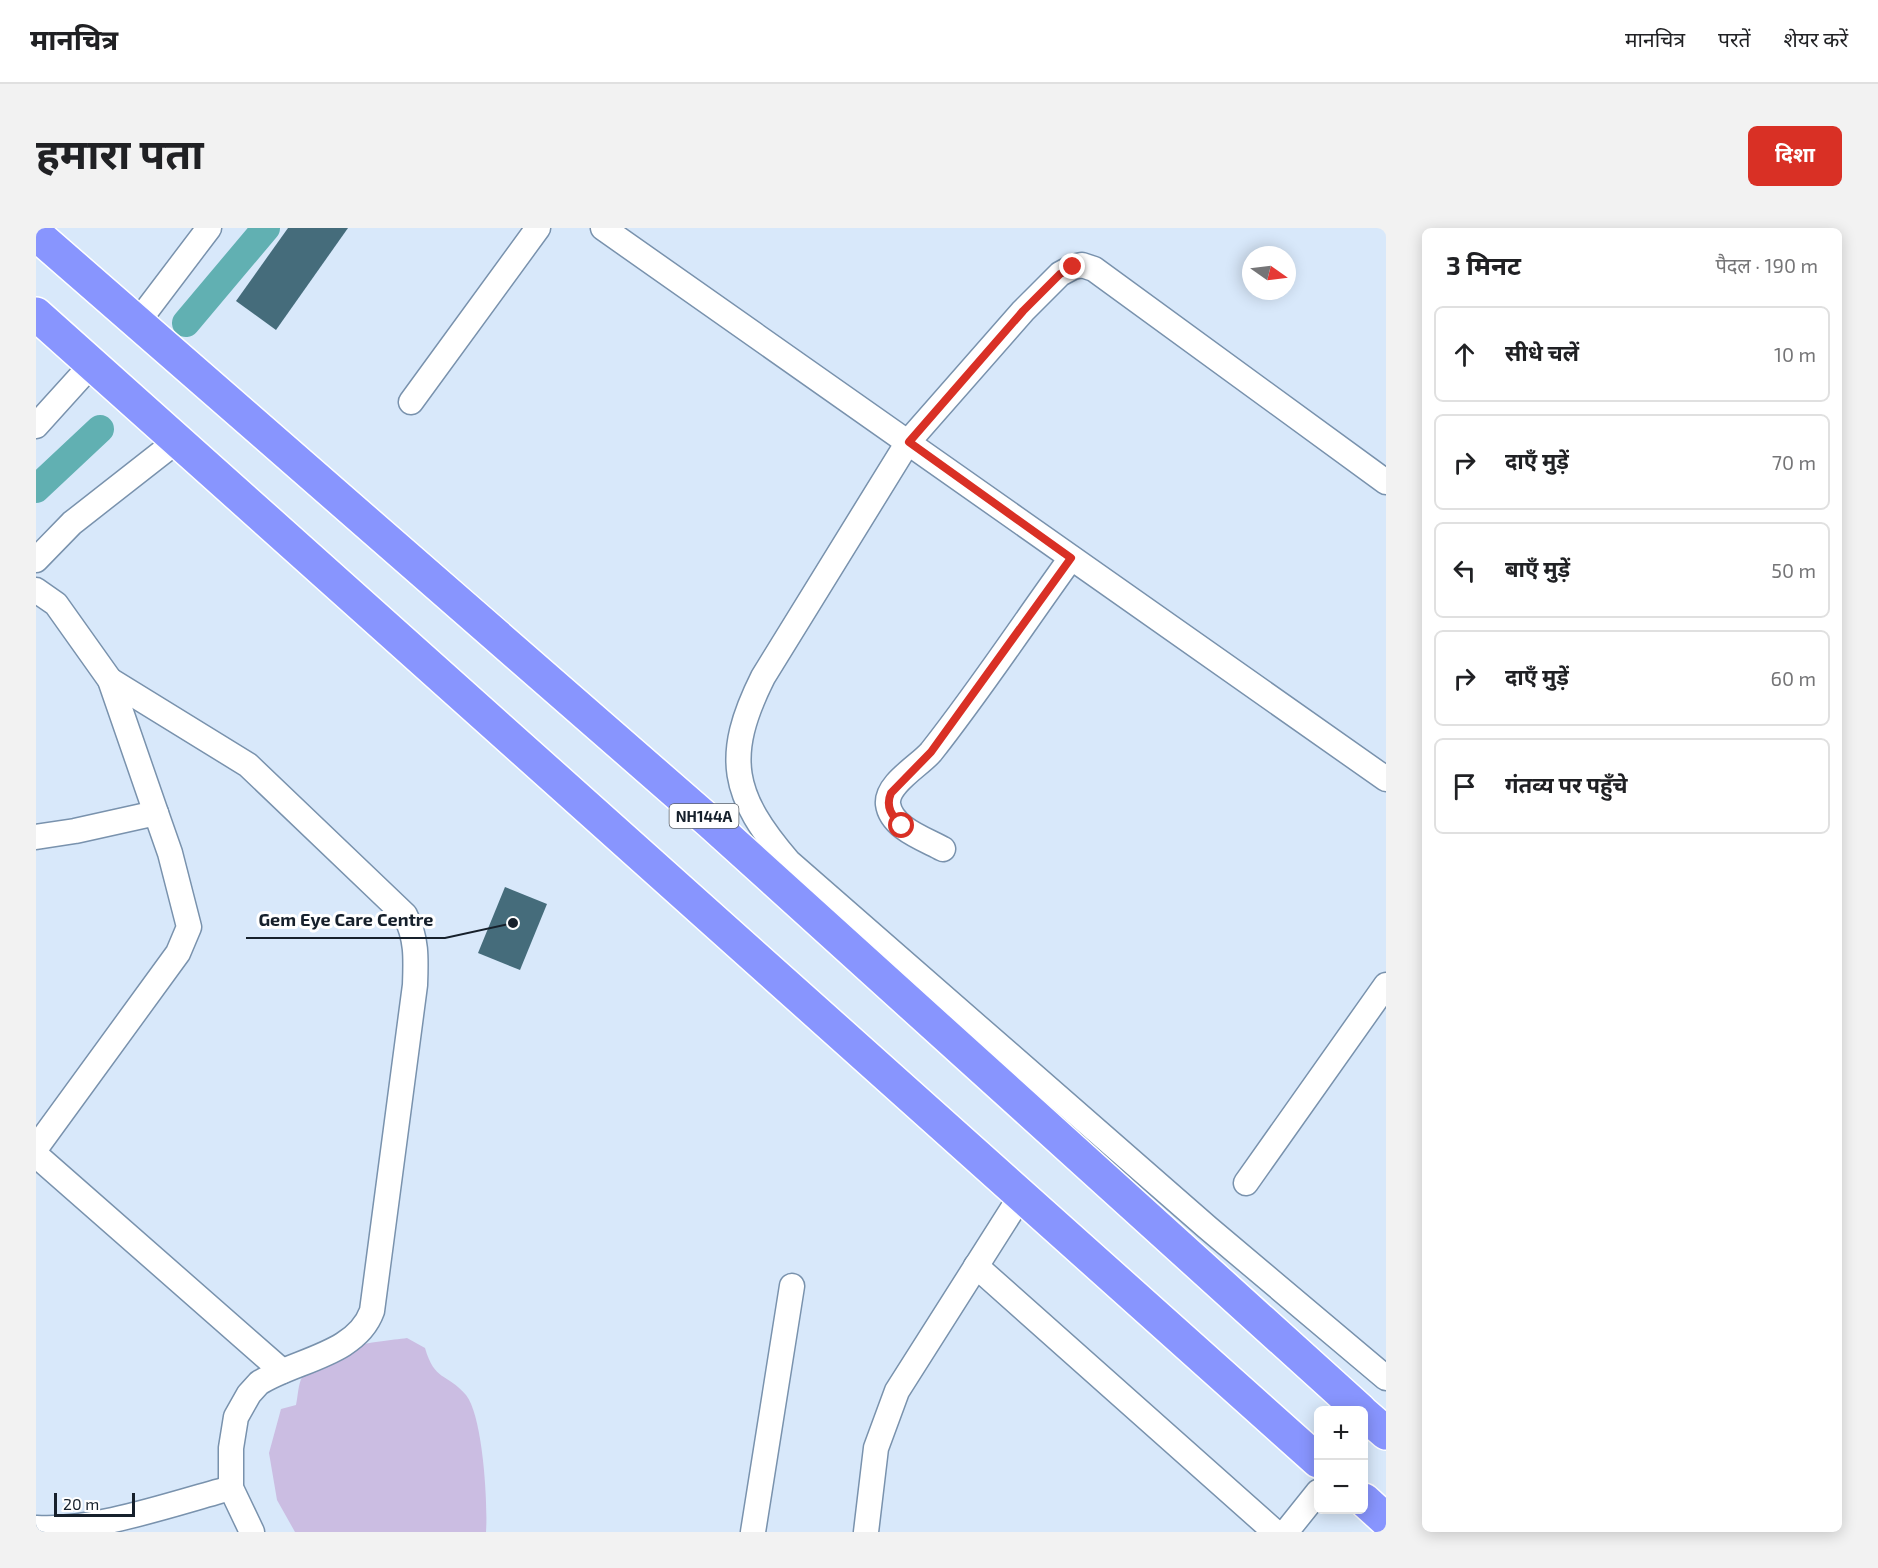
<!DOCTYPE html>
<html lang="hi">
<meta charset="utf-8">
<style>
:root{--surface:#fff;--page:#f2f2f2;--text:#202124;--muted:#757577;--line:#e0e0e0;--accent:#d93025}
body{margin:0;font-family:"Exo 2","Noto Sans Devanagari",sans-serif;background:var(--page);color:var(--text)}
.controls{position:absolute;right:18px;bottom:18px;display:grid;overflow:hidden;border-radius:9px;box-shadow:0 3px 15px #0003}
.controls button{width:54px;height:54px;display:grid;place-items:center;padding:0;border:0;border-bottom:2px solid var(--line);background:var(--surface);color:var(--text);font:30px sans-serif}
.compass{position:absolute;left:1206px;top:18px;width:54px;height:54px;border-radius:50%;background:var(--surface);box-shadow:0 3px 15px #0003;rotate:104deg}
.scale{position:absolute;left:18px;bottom:15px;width:81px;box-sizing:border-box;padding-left:6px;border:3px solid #16202b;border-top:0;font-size:16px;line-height:21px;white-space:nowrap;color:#16202b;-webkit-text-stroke:4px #fff;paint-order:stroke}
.stop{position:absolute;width:18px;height:18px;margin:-14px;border:4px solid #d93025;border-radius:50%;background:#fff}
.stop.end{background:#d93025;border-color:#fff;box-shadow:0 2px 6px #0008}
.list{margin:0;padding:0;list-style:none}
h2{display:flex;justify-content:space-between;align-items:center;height:78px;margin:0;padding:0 24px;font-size:26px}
h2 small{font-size:20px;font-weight:400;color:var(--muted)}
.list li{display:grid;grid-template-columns:39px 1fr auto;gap:18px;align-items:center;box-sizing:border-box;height:96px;margin:0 12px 12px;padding:0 12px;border:2px solid var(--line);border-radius:9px}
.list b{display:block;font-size:22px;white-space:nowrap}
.list em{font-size:20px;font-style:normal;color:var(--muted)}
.icon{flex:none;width:33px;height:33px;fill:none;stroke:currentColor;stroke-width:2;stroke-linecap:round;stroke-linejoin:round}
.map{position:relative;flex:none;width:1350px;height:1304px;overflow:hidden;border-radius:9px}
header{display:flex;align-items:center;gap:36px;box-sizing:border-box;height:84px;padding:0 30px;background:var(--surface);border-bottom:2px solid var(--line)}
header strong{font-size:28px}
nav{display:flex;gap:33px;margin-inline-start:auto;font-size:21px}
.intro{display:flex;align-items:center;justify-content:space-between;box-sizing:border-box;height:144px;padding:0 36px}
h1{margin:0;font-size:42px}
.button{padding:15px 27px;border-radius:9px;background:var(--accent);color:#fff;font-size:21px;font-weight:700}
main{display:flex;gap:36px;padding:0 36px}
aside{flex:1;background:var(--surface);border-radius:9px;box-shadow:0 3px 15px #0003}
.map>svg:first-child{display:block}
.green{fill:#cbbde2}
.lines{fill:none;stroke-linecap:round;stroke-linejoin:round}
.canal{stroke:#61b0b2;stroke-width:28}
.building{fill:#456c7b}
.street-casing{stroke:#7992ad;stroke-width:27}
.highway-casing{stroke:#fff;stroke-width:36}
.street{stroke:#fff;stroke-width:24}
.highway{stroke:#8895fe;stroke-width:33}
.route{stroke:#d93025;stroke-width:8}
.labels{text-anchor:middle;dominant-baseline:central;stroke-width:6;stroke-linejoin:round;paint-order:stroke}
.shield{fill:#fff;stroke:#5c636b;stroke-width:1.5}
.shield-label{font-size:15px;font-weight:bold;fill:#16202b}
.leader{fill:none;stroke:#16202b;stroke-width:2}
.callout-dot{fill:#16202b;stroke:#fff;stroke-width:2}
.callout-label{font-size:18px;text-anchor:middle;font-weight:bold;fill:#16202b;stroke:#fff;stroke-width:6;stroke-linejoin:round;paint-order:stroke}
</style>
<header>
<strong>मानचित्र</strong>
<nav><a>मानचित्र</a><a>परतें</a><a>शेयर करें</a></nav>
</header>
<div class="intro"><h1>हमारा पता</h1><a class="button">दिशा</a></div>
<main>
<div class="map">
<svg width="1350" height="1304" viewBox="0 0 1350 1304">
<rect width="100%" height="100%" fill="#d8e8fa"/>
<path class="green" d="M371,1110L389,1120C399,1154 410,1144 430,1167C447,1188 452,1276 450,1304H259L241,1272L233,1225L245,1181L260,1177C262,1168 262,1157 266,1149C280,1118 341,1114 371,1110Z"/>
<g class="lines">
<g class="canal">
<polyline points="150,95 230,0"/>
<polyline points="0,261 64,201"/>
</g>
</g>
<g class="building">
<polygon points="252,0 312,0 240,102 200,73"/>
<polygon points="469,659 511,676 484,742 442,725"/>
</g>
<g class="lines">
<defs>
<g id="street">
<polyline points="567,0 1350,551"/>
<polyline points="101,95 173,0"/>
<polyline points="375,174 502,0"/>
<polyline points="0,198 56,136"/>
<path d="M1350,254L1058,41L1046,37L1037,39L1024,46L987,83L872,214L727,449C687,529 696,568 753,634L1172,1000L1350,1150"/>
<polyline points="0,332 36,295 142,212"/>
<polyline points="0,362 20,376 74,452 120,585"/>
<path d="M74,452L212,537L369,687C381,710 380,731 379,757L336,1083C320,1127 259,1132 223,1155L213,1166L200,1189L195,1220V1260L216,1304"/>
<polyline points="0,609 39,603 120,585 134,625 153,699 142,725 0,920"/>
<path d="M907,621C889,611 855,600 852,576C850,556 883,538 895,524C944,462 988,395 1035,330"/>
<polyline points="0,927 246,1143"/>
<polyline points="1210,955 1350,757"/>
<polyline points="940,1038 1239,1304"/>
<path d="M0,1300C57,1304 139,1275 195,1260"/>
<polyline points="717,1304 756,1058"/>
<polyline points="830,1304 840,1220 861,1163 986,966"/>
<polyline points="1250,1304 1282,1264"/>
</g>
<g id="highway">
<polyline points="0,6 674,594 1324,1182"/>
<polyline points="0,86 1282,1233"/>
<polyline points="1328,1186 1350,1205"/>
<polyline points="1328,1272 1350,1292"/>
</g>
</defs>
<use href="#street" class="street-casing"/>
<use href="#highway" class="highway-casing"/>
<use href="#street" class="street"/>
<use href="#highway" class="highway"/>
</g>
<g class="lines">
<path class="route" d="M866,598C856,588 849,579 855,565L895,524L1035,330L873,214L987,83L1024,46L1037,39"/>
</g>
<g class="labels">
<rect class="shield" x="633.5" y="576" width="69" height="24" rx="4.5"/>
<g class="shield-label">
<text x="668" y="588">NH144A</text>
</g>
</g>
<path class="leader" d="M477 695L409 710H210"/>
<circle class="callout-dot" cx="477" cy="695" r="6"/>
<g class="callout-label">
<text x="310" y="698">Gem Eye Care Centre</text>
</g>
</svg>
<div class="controls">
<button>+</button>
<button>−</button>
</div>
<svg class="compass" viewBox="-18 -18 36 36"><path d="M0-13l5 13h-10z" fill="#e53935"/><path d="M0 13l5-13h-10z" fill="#757577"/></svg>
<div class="scale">20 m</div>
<div class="stop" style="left:866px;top:598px"></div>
<div class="stop end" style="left:1037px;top:39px"></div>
</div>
<aside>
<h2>3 मिनट<small>पैदल · 190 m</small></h2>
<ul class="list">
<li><svg class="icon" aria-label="ahead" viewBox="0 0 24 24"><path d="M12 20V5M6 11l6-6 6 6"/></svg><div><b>सीधे चलें</b></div><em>10 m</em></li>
<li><svg class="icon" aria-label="right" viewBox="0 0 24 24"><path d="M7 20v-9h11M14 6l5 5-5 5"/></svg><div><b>दाएँ मुड़ें</b></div><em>70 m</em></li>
<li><svg class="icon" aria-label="left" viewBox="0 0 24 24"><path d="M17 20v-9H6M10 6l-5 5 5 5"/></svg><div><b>बाएँ मुड़ें</b></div><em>50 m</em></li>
<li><svg class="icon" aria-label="right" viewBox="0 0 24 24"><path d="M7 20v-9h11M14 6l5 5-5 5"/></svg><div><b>दाएँ मुड़ें</b></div><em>60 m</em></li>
<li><svg class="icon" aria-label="arrive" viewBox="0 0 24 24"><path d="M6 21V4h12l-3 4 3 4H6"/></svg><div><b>गंतव्य पर पहुँचे</b></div></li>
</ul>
</aside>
</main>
